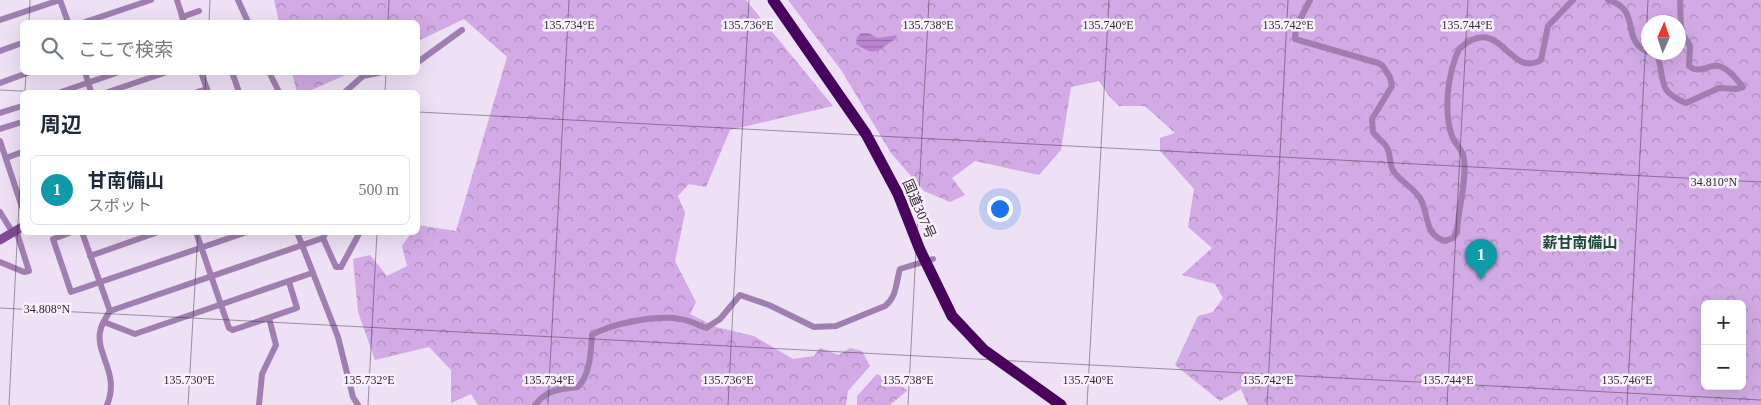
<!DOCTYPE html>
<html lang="ja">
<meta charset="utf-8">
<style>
:root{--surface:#fff;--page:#f6f6f7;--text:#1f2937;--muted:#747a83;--line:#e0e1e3;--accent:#2c916c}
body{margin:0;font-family:"Times New Roman","Noto Sans JP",serif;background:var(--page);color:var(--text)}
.controls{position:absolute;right:15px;bottom:15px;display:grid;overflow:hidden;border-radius:8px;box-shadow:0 5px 20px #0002}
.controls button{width:45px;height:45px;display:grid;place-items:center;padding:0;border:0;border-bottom:1px solid var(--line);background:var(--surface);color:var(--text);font:25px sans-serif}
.compass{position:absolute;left:1641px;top:15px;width:45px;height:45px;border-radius:50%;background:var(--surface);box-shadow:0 5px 20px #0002;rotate:3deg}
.you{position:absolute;left:999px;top:208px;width:18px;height:18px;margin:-12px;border:4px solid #fff;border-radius:50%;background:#1a73e8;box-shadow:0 0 0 8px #1a73e833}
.badge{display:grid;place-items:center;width:32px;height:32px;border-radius:50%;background:var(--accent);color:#fff;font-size:16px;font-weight:700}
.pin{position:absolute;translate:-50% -41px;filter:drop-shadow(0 1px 2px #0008)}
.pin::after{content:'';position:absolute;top:26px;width:18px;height:15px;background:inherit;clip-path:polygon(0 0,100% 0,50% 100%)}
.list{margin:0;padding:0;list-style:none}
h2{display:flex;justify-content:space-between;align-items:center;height:65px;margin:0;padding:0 20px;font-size:21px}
h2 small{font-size:16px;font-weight:400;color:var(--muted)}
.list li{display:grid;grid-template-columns:32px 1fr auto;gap:15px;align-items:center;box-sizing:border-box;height:70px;margin:0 10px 10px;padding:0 10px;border:1px solid var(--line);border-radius:8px}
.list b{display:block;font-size:19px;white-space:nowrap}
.list p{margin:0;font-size:16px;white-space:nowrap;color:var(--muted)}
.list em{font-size:16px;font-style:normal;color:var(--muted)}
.icon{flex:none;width:28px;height:28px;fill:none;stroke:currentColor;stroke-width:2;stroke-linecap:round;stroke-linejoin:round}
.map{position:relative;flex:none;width:1761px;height:405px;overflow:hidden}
.search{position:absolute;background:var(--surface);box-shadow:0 5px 20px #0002;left:20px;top:20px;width:400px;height:55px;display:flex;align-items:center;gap:12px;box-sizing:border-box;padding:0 18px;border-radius:8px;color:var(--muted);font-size:19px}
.panel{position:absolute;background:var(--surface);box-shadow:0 5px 20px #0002;left:20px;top:90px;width:400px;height:145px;border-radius:8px}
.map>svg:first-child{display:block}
.forest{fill:url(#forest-crowns);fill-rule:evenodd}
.water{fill:url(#water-rules)}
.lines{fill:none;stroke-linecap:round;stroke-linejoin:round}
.street{stroke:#a07fb0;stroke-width:6}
.secondary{stroke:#7e4b94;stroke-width:9}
.highway{stroke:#48035f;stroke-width:11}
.ticks{fill:none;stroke:#312c34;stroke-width:1;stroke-opacity:0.45}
.labels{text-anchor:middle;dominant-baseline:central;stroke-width:5;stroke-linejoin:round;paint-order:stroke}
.street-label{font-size:14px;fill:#312c34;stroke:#f8f0fc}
.neighbourhood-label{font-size:15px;font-weight:bold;fill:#1b4937;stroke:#f8f0fc}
.ticks-label{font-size:12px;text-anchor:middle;fill:#312c34;stroke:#f8f0fc;stroke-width:5;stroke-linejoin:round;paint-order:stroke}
</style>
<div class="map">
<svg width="1761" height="405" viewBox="0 0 1761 405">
<defs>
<pattern id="forest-crowns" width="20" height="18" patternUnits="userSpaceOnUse" patternTransform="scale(1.25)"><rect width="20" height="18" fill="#d2aae5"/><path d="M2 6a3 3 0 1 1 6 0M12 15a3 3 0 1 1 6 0" fill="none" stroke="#ab8bba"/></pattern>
<pattern id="water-rules" width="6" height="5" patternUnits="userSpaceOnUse" patternTransform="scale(1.25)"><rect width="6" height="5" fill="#b985d1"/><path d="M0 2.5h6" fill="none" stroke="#976daa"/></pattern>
</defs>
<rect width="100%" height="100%" fill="#eee0f5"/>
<g class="forest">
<polygon points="274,0 746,0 833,106 730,130 706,187 689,184 678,196 685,213 675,261 696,302 690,314 716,327 754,336 793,359 814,356 820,348 839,355 850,348 862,351 870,366 848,391 846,405 478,405 471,394 451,403 451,370 429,347 375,360 358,312 353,259 370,255 387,276 407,266 402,246 411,233 418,232 418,225 456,231 507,57 464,19 418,41 418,22 279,22"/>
<path d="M788,0H1761V405H1248L1241,389L1220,401L1175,365L1198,316L1213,312L1223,298L1215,284L1182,275L1212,248L1188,227L1194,189L1160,151V138L1175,133L1145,106H1119L1109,96L1099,81L1071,87L1061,150L1039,175L975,161L952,178L965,195L950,202L924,191L891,153L841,70ZM1648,22H1678V52H1648ZM1705,304H1742V386H1705Z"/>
<polygon points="292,73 292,72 350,73 307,92 297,92"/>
<polygon points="877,374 908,390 890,405 857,405 857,396"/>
</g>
<path class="water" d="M861,33H868L878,38L897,35C895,41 893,40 888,44C874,54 872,54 856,44L857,37Z"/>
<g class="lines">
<g class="street">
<polyline points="60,0 68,22"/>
<polyline points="177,0 184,22"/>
<polyline points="238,0 248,22"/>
<path d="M1310,0L1296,27L1295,39L1378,63L1382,65L1390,77L1392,86L1372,119L1373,132C1377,138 1386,143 1388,150C1391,157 1389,165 1394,172C1402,183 1415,188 1421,200C1429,215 1424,235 1445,241L1453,238L1457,232C1458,210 1467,181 1464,159C1463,149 1455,145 1452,136C1443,110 1448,73 1459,49C1501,11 1508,79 1541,60L1548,26L1573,0"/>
<path d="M1608,0C1643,10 1619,39 1648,52"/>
<polyline points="182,17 199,11"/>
<polyline points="0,20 60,0"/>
<polyline points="85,22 151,0"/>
<polyline points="0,51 22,43"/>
<path d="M1650,52L1658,57C1665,81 1657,91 1686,103L1719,88L1736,89L1743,87C1736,79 1729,69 1719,66C1707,64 1700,75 1689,66L1690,46L1681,31L1680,0"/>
<polyline points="418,62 462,30"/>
<polyline points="85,72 91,92"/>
<polyline points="201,72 208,92"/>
<polyline points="232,72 239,92"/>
<polyline points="269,72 279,92"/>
<polyline points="0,83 30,72"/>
<polyline points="61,92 119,72"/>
<polyline points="108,92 167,72"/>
<polyline points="197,92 207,89"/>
<polyline points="345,92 363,76 383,72"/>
<polyline points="0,113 22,106"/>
<polyline points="0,129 22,122"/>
<polyline points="0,141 22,207"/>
<polyline points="6,158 22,152"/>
<polyline points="0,212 13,233"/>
<polyline points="72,232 53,239 71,292 247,232"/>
<polyline points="82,232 110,311"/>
<polyline points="196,232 229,328 233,330 297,308 289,282"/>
<polyline points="297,232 338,337 353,397 358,405"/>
<polyline points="323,238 336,267 341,267 360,232"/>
<polyline points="90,256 158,232"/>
<polyline points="0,262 24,272 29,271 16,230"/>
<polyline points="104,322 135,334 312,273"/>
<path d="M107,405C120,374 96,355 100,332C101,325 106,317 110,311L323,238L326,232"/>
<polyline points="259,405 262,374 276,345 269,318"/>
<path d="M535,405C546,390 560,389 578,387C590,375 591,352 592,335C612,323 657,315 680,319C689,320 698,325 706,328L720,319L740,295L769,305L814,327L836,326L885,306C897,297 896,282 900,269L933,259"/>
</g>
<polyline class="secondary" points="0,240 22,227"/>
<polyline class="highway" points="773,0 866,134 898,194 920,250 952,316 984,350 1061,405"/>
</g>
<path class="ticks" d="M29,22L30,0M209,22L210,0M388,22L389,0M0,90L44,92M25,92L26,72M205,92L206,72M385,92L386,72M418,112L1761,182M0,308L1761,400M9,405L22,142M188,405L198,232M368,405L377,232M548,405L569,0M728,405L749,0M908,405L929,0M1087,405L1109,0M1267,405L1288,0M1447,405L1468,0M1627,405L1648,0"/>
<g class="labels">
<g class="street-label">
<text transform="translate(919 209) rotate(67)">国道307号</text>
</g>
<g class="neighbourhood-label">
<text x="1580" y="243">薪甘南備山</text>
</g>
</g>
<g class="ticks-label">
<text x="569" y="29">135.734°E</text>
<text x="748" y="29">135.736°E</text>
<text x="928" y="29">135.738°E</text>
<text x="1108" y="29">135.740°E</text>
<text x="1288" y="29">135.742°E</text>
<text x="1467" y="29">135.744°E</text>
<text x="1714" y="186">34.810°N</text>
<text x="47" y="313">34.808°N</text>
<text x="189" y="384">135.730°E</text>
<text x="369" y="384">135.732°E</text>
<text x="549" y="384">135.734°E</text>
<text x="728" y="384">135.736°E</text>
<text x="908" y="384">135.738°E</text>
<text x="1088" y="384">135.740°E</text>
<text x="1268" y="384">135.742°E</text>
<text x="1448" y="384">135.744°E</text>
<text x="1627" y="384">135.746°E</text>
</g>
</svg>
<div class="controls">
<button>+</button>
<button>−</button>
</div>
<svg class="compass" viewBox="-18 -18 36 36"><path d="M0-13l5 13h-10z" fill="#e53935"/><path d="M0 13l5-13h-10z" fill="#747a83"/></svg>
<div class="you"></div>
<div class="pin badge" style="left:1481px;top:280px;background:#0f9aa8">1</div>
<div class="search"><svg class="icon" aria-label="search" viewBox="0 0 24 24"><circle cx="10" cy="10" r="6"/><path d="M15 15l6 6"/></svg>ここで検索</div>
<section class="panel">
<h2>周辺<small></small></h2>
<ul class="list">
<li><span class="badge" style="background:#0f9aa8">1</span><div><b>甘南備山</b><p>スポット</p></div><em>500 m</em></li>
</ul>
</section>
</div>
